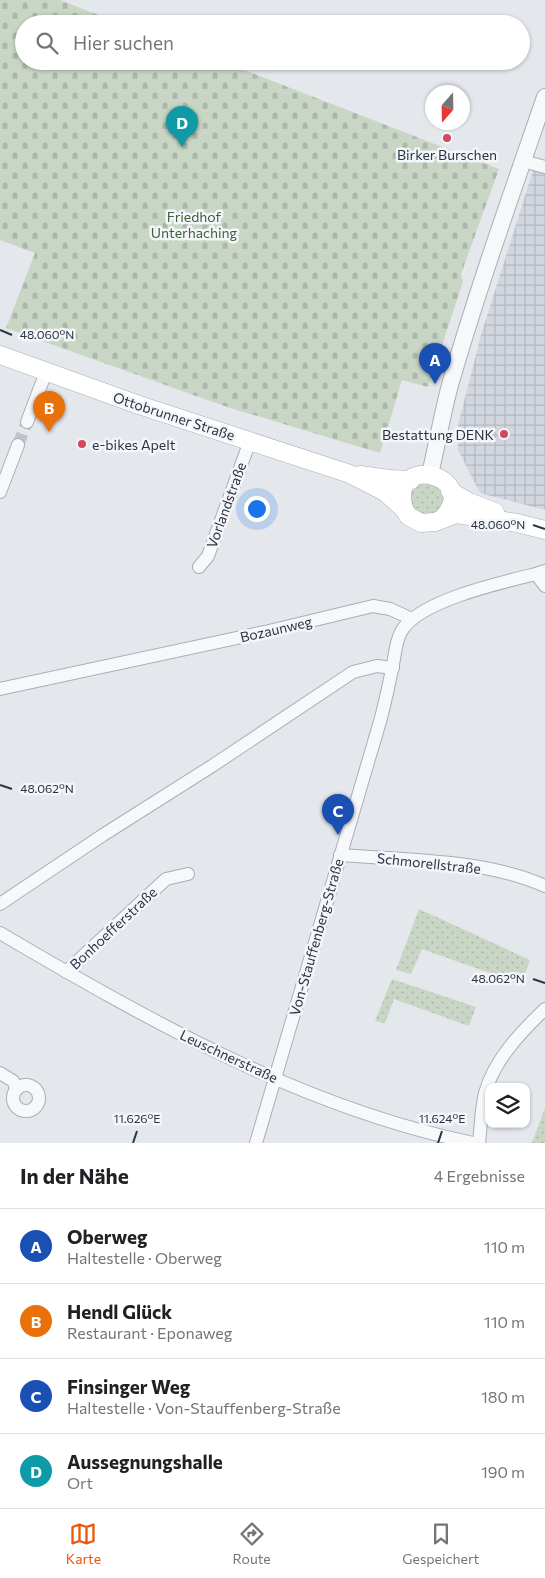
<!DOCTYPE html>
<html lang="de">
<meta charset="utf-8">
<style>
:root{--surface:#fff;--page:#f6f6f6;--text:#202124;--muted:#757577;--line:#e0e0e0;--accent:#ea580c}
body{margin:0;font-family:Commissioner,sans-serif;background:var(--page);color:var(--text)}
.controls{position:absolute;right:15px;bottom:15px;display:grid;overflow:hidden;border-radius:10px;box-shadow:0 1px 4px #0004}
.controls button{width:45px;height:45px;display:grid;place-items:center;padding:0;border:0;border-bottom:1px solid var(--line);background:var(--surface);color:var(--text);font:25px sans-serif}
.compass{position:absolute;left:425px;top:85px;width:45px;height:45px;border-radius:50%;background:var(--surface);box-shadow:0 1px 4px #0004;rotate:200deg}
.you{position:absolute;left:256px;top:508px;width:18px;height:18px;margin:-12px;border:4px solid #fff;border-radius:50%;background:#1a73e8;box-shadow:0 0 0 8px #1a73e833}
.badge{display:grid;place-items:center;width:32px;height:32px;border-radius:50%;background:var(--accent);color:#fff;font-size:16px;font-weight:700}
.pin{position:absolute;translate:-50% -41px;filter:drop-shadow(0 1px 2px #0008)}
.pin::after{content:'';position:absolute;top:26px;width:18px;height:15px;background:inherit;clip-path:polygon(0 0,100% 0,50% 100%)}
.list{margin:0;padding:0;list-style:none}
h2{display:flex;justify-content:space-between;align-items:center;height:65px;margin:0;padding:0 20px;font-size:21px}
h2 small{font-size:16px;font-weight:400;color:var(--muted)}
.list li{display:grid;grid-template-columns:32px 1fr auto;gap:15px;align-items:center;box-sizing:border-box;height:75px;padding:0 20px;border-top:1px solid var(--line)}
.list b{display:block;font-size:19px;white-space:nowrap}
.list p{margin:0;font-size:16px;white-space:nowrap;color:var(--muted)}
.list em{font-size:16px;font-style:normal;color:var(--muted)}
.icon{flex:none;width:28px;height:28px;fill:none;stroke:currentColor;stroke-width:2;stroke-linecap:round;stroke-linejoin:round}
.map{position:relative;flex:none;width:545px;height:1143px;overflow:hidden}
.search{position:absolute;background:var(--surface);box-shadow:0 1px 4px #0004;left:15px;right:15px;top:15px;height:55px;display:flex;align-items:center;gap:12px;box-sizing:border-box;padding:0 18px;border-radius:28px;color:var(--muted);font-size:19px}
.sheet{height:365px;background:var(--surface)}
nav{display:flex;justify-content:space-around;align-items:center;box-sizing:border-box;height:70px;border-top:1px solid var(--line);background:var(--surface);font-size:14px;color:var(--muted)}
nav a{display:grid;justify-items:center;gap:2px}
nav .on{color:var(--accent)}
.map>svg:first-child{display:block}
.industrial{fill:url(#industrial-grid)}
.grass{fill:url(#grass-dots)}
.cemetery{fill:url(#cemetery-stones)}
.lines{fill:none;stroke-linecap:round;stroke-linejoin:round}
.minor-tunnel{stroke:#bfc3cb;stroke-width:12;stroke-dasharray:12 6;stroke-linecap:butt}
.minor-casing{stroke:#a9aeb7;stroke-width:14}
.tertiary-casing{stroke:#a9aeb7;stroke-width:18}
.secondary-casing{stroke:#a9aeb7;stroke-width:19}
.minor{stroke:#f7f8fa;stroke-width:12}
.tertiary{stroke:#f7f8fa;stroke-width:16}
.secondary{stroke:#fff;stroke-width:18}
.ticks{fill:none;stroke:#2b3445;stroke-width:2}
.poi-dot{fill:#d1495b;stroke:#f4f6f9;stroke-width:2}
.labels{text-anchor:middle;dominant-baseline:central;stroke-width:5;stroke-linejoin:round;paint-order:stroke}
.poi-label{font-size:14px;fill:#2b3445;stroke:#f4f6f9}
.park-label{font-size:14px;fill:#3f6138;stroke:#f4f6f9}
.street-label{font-size:14px;fill:#2b3445;stroke:#f4f6f9}
.ticks-label{font-size:12px;text-anchor:middle;fill:#2b3445;stroke:#f4f6f9;stroke-width:5;stroke-linejoin:round;paint-order:stroke}
</style>
<div class="map">
<svg width="545" height="1143" viewBox="0 0 545 1143">
<defs>
<pattern id="industrial-grid" width="8" height="8" patternUnits="userSpaceOnUse" patternTransform="scale(1.25)"><rect width="8" height="8" fill="#d2d6de"/><path d="M0 4h8M4 0v8" fill="none" stroke="#b4b8c0"/></pattern>
<pattern id="grass-dots" width="8" height="8" patternUnits="userSpaceOnUse" patternTransform="scale(1.25)"><rect width="8" height="8" fill="#c9d6c5"/><path d="M2 2h.1M6 6h.1" fill="none" stroke="#adb8ab" stroke-width="1.8" stroke-linecap="round"/></pattern>
<pattern id="cemetery-stones" width="16" height="16" patternUnits="userSpaceOnUse" patternTransform="scale(1.25)"><rect width="16" height="16" fill="#c9d6c5"/><path d="M2 7V4a2 2 0 0 1 4 0v3zM10 15v-3a2 2 0 0 1 4 0v3z" fill="#adb8ab"/></pattern>
</defs>
<rect width="100%" height="100%" fill="#e4e7ec"/>
<polygon class="industrial" points="537,158 545,160 545,510 480,493 458,450 458,425 481,335"/>
<g class="grass">
<polygon points="421,481 441,487 445,501 438,513 424,517 411,510 410,489"/>
<polygon points="419,909 530,960 521,984 422,949 411,974 396,970"/>
<polygon points="392,979 476,1007 469,1026 394,999 385,1023 375,1021"/>
<polygon points="545,1108 545,1143 532,1143"/>
</g>
<polygon class="cemetery" points="0,0 60,0 121,24 24,24 24,61 221,61 499,169 461,274 463,282 428,387 402,380 380,453 227,407 6,328 35,253 0,240"/>
<g class="lines">
<polyline class="minor-tunnel" points="18,445 27,422"/>
<defs>
<g id="minor">
<polyline points="523,161 545,167"/>
<polyline points="27,422 46,372"/>
<polyline points="0,492 18,445"/>
<polyline points="199,567 208,556 250,441"/>
<polyline points="536,574 545,586"/>
<polyline points="0,689 269,631 373,606 390,609 412,619"/>
<path d="M340,855C405,860 485,859 545,886"/>
<polyline points="0,904 103,835 212,766 353,672 377,666 393,668"/>
<path d="M0,933C148,1020 303,1108 473,1143"/>
<polyline points="66,972 166,879 188,874"/>
<polyline points="0,1073 13,1081 17,1089"/>
<circle cx="26" cy="1098" r="13"/>
<path d="M256,1143L381,718C385,702 389,685 392,669C395,657 395,643 401,632C417,601 503,582 536,574L545,571"/>
<path d="M479,1143C481,1126 481,1109 485,1093C494,1060 521,1032 545,1009"/>
</g>
<path id="tertiary" d="M430,474C437,445 442,415 450,385C478,288 512,193 545,97"/>
<g id="secondary">
<polyline points="0,355 139,405 350,474 385,492 404,509 408,516 421,523 435,522 456,514 517,523 545,530"/>
<polyline points="360,475 389,479 411,480"/>
<polyline points="450,491 469,502 495,512"/>
<path d="M404,509C387,451 484,475 442,519"/>
</g>
</defs>
<use href="#minor" class="minor-casing"/>
<use href="#tertiary" class="tertiary-casing"/>
<use href="#secondary" class="secondary-casing"/>
<use href="#minor" class="minor"/>
<use href="#tertiary" class="tertiary"/>
<use href="#secondary" class="secondary"/>
</g>
<path class="ticks" d="M0,330L12,335M533,525L545,529M0,785L12,789M533,979L545,983M133,1143L137,1131M438,1143L442,1131"/>
<g class="poi-dot">
<circle cx="447" cy="138" r="5"/>
<circle cx="504" cy="434" r="5"/>
<circle cx="82" cy="444" r="5"/>
</g>
<g class="labels">
<g class="poi-label">
<text x="447" y="154">Birker Burschen</text>
<text x="494" y="434" text-anchor="end">Bestattung DENK</text>
<text x="92" y="444" text-anchor="start">e-bikes Apelt</text>
</g>
<g class="park-label">
<text x="194" y="216">Friedhof<tspan x="194" dy="16">Unterhaching</tspan></text>
</g>
<g class="street-label">
<text transform="translate(174 416) rotate(18)">Ottobrunner Straße</text>
<text transform="translate(226 505) rotate(-70)">Vorlandstraße</text>
<text transform="translate(276 629) rotate(-13)">Bozaunweg</text>
<text transform="translate(429 863) rotate(6)">Schmorellstraße</text>
<text transform="translate(113 928) rotate(-43)">Bonhoefferstraße</text>
<text transform="translate(316 937) rotate(-74)">Von-Stauffenberg-Straße</text>
<text transform="translate(229 1056) rotate(25)">Leuschnerstraße</text>
</g>
</g>
<g class="ticks-label">
<text x="47" y="339">48.060°N</text>
<text x="498" y="529">48.060°N</text>
<text x="47" y="793">48.062°N</text>
<text x="498" y="983">48.062°N</text>
<text x="137" y="1123">11.626°E</text>
<text x="442" y="1123">11.624°E</text>
</g>
</svg>
<div class="controls">
<button><svg class="icon" aria-label="layers" viewBox="0 0 24 24"><path d="M12 4l9 5-9 5-9-5zM3 14l9 5 9-5"/></svg></button>
</div>
<svg class="compass" viewBox="-18 -18 36 36"><path d="M0-13l5 13h-10z" fill="#e53935"/><path d="M0 13l5-13h-10z" fill="#757577"/></svg>
<div class="you"></div>
<div class="pin badge" style="left:435px;top:384px;background:#1a4fb4">A</div>
<div class="pin badge" style="left:49px;top:432px;background:#e8710a">B</div>
<div class="pin badge" style="left:338px;top:835px;background:#1a4fb4">C</div>
<div class="pin badge" style="left:182px;top:147px;background:#0f9aa8">D</div>
<div class="search"><svg class="icon" aria-label="search" viewBox="0 0 24 24"><circle cx="10" cy="10" r="6"/><path d="M15 15l6 6"/></svg>Hier suchen</div>
</div>
<section class="sheet">
<h2>In der Nähe<small>4 Ergebnisse</small></h2>
<ul class="list">
<li><span class="badge" style="background:#1a4fb4">A</span><div><b>Oberweg</b><p>Haltestelle · Oberweg</p></div><em>110 m</em></li>
<li><span class="badge" style="background:#e8710a">B</span><div><b>Hendl Glück</b><p>Restaurant · Eponaweg</p></div><em>110 m</em></li>
<li><span class="badge" style="background:#1a4fb4">C</span><div><b>Finsinger Weg</b><p>Haltestelle · Von-Stauffenberg-Straße</p></div><em>180 m</em></li>
<li><span class="badge" style="background:#0f9aa8">D</span><div><b>Aussegnungshalle</b><p>Ort</p></div><em>190 m</em></li>
</ul>
</section>
<nav>
<a class="on"><svg class="icon" aria-label="map" viewBox="0 0 24 24"><path d="M3 6l6-2 6 2 6-2v14l-6 2-6-2-6 2zM9 4v14M15 6v14"/></svg>Karte</a>
<a><svg class="icon" aria-label="directions" viewBox="0 0 24 24"><path d="M12 3l9 9-9 9-9-9zM9 14v-3h6M13 9l2 2-2 2"/></svg>Route</a>
<a><svg class="icon" aria-label="saved" viewBox="0 0 24 24"><path d="M7 4h10v16l-5-4-5 4z"/></svg>Gespeichert</a>
</nav>
